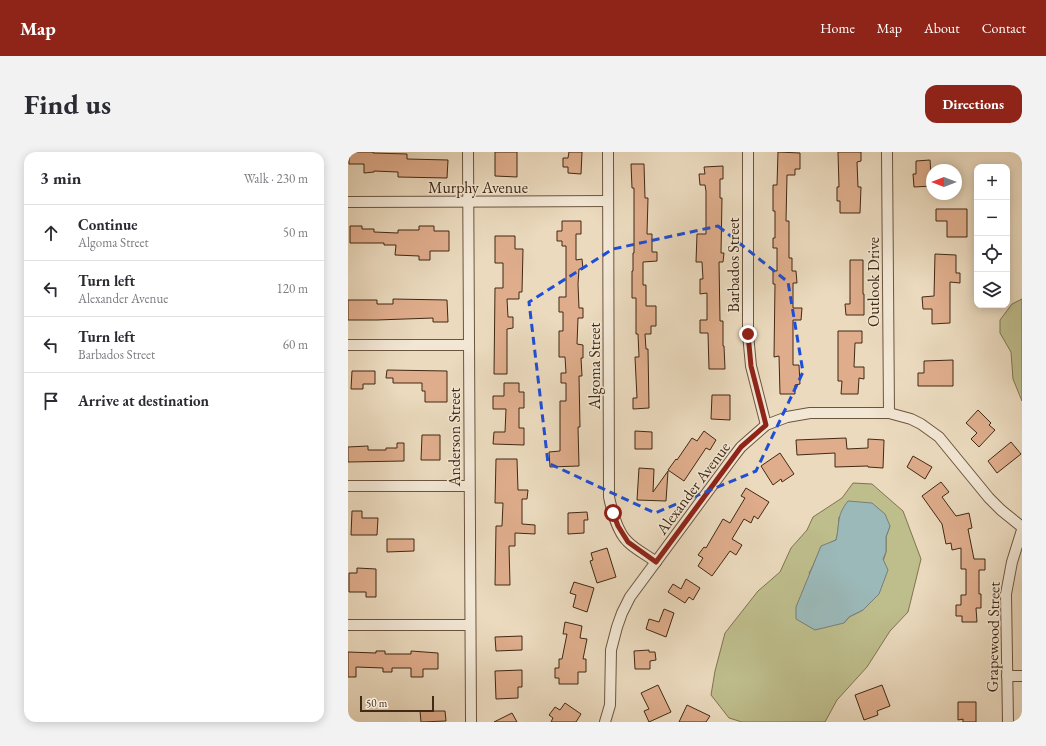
<!DOCTYPE html>
<meta charset="utf-8">
<style>
:root{--surface:#fff;--page:#f2f2f3;--text:#2b2b33;--muted:#7c7c81;--line:#e1e1e2;--accent:#8f2418}
body{margin:0;font-family:"EB Garamond",serif;background:var(--page);color:var(--text)}
.controls{position:absolute;right:12px;top:12px;display:grid;overflow:hidden;border-radius:8px;box-shadow:0 2px 10px #0003}
.controls button{width:36px;height:36px;display:grid;place-items:center;padding:0;border:0;border-bottom:1px solid var(--line);background:var(--surface);color:var(--text);font:20px sans-serif}
.compass{position:absolute;left:578px;top:12px;width:36px;height:36px;border-radius:50%;background:var(--surface);box-shadow:0 2px 10px #0003;rotate:270deg}
.scale{position:absolute;left:12px;bottom:10px;width:74px;box-sizing:border-box;padding-left:4px;border:2px solid #412913;border-top:0;font-size:11px;line-height:14px;white-space:nowrap;color:#412913;-webkit-text-stroke:3px #f2e7d5;paint-order:stroke}
.stop{position:absolute;width:12px;height:12px;margin:-9px;border:3px solid #8f2418;border-radius:50%;background:#fff}
.stop.end{background:#8f2418;border-color:#fff;box-shadow:0 1px 4px #0008}
.list{margin:0;padding:0;list-style:none}
h2{display:flex;justify-content:space-between;align-items:center;height:52px;margin:0;padding:0 16px;font-size:17px}
h2 small{font-size:13px;font-weight:400;color:var(--muted)}
.list li{display:grid;grid-template-columns:26px 1fr auto;gap:12px;align-items:center;box-sizing:border-box;height:56px;padding:0 16px;border-top:1px solid var(--line)}
.list b{display:block;font-size:15px;white-space:nowrap}
.list p{margin:0;font-size:13px;white-space:nowrap;color:var(--muted)}
.list em{font-size:13px;font-style:normal;color:var(--muted)}
.icon{flex:none;width:22px;height:22px;fill:none;stroke:currentColor;stroke-width:2;stroke-linecap:round;stroke-linejoin:round}
.map{position:relative;flex:none;width:674px;height:570px;overflow:hidden;border-radius:12px}
header{display:flex;align-items:center;gap:24px;box-sizing:border-box;height:56px;padding:0 20px;background:var(--accent);color:#fff}
header strong{font-size:19px}
nav{display:flex;gap:22px;margin-inline-start:auto;font-size:14px}
.intro{display:flex;align-items:center;justify-content:space-between;box-sizing:border-box;height:96px;padding:0 24px}
h1{margin:0;font-size:28px}
.button{padding:10px 18px;border-radius:12px;background:var(--accent);color:#fff;font-size:14px;font-weight:700}
main{display:flex;gap:24px;padding:0 24px}
aside{flex:1;background:var(--surface);border-radius:12px;box-shadow:0 2px 10px #0003}
.map>svg:first-child{display:block}
.green{fill:#bebd8c;stroke:#807350;fill-rule:evenodd}
.water{fill:#9bb9b9;stroke:#777f77}
.building{fill:#dfad8c;stroke:#412913}
.lines{fill:none;stroke-linecap:round;stroke-linejoin:round}
.street-casing{stroke:#6c553e;stroke-width:12}
.street{stroke:#f2e7d5;stroke-width:10}
.route{stroke:#8f2418;stroke-width:5}
.marked{fill:none;stroke:#1d4ed8;stroke-width:3;stroke-dasharray:8 5;stroke-linejoin:round}
.labels{text-anchor:middle;dominant-baseline:central;stroke-width:3;stroke-linejoin:round;paint-order:stroke}
.street-label{font-size:16px;fill:#412913;stroke:#f2e7d5}
</style>
<header>
<strong>Map</strong>
<nav><a>Home</a><a>Map</a><a>About</a><a>Contact</a></nav>
</header>
<div class="intro"><h1>Find us</h1><a class="button">Directions</a></div>
<main>
<aside>
<h2>3 min<small>Walk · 230 m</small></h2>
<ul class="list">
<li><svg class="icon" aria-label="ahead" viewBox="0 0 24 24"><path d="M12 20V5M6 11l6-6 6 6"/></svg><div><b>Continue</b><p>Algoma Street</p></div><em>50 m</em></li>
<li><svg class="icon" aria-label="left" viewBox="0 0 24 24"><path d="M17 20v-9H6M10 6l-5 5 5 5"/></svg><div><b>Turn left</b><p>Alexander Avenue</p></div><em>120 m</em></li>
<li><svg class="icon" aria-label="left" viewBox="0 0 24 24"><path d="M17 20v-9H6M10 6l-5 5 5 5"/></svg><div><b>Turn left</b><p>Barbados Street</p></div><em>60 m</em></li>
<li><svg class="icon" aria-label="arrive" viewBox="0 0 24 24"><path d="M6 21V4h12l-3 4 3 4H6"/></svg><div><b>Arrive at destination</b></div></li>
</ul>
</aside>
<div class="map">
<svg width="674" height="570" viewBox="0 0 674 570">
<rect width="100%" height="100%" fill="#ebdabe"/>
<filter id="stains"><feTurbulence type="fractalNoise" baseFrequency=".005" numOctaves="4"/><feColorMatrix values="0 0 0 0 .2 0 0 0 0 .09 0 0 0 0 .02 0 0 0 .5 -.17"/></filter>
<radialGradient id="worn" r=".72"><stop offset=".6" stop-color="#630" stop-opacity="0"/><stop offset="1" stop-color="#630" stop-opacity=".3"/></radialGradient>
<g class="green">
<polygon points="674,147 674,249 665,227 663,200 652,181 652,168 664,152"/>
<path d="M505,331L524,332L555,359L573,407L560,460L542,479L519,515L489,548L477,570H394L381,566L363,543L367,519L377,481L410,439L432,420L443,396L459,378L465,365L494,346ZM491,365L542,374L538,385V400L522,451L515,458L501,465L496,471L461,421C472,403 466,398 488,388L490,380Z"/>
</g>
<path class="water" d="M500,349L524,351L537,362L542,374L538,385V400L535,407L540,418L531,442L515,458L501,465L496,471L467,478L448,467V455L473,394L488,388C492,371 488,364 500,349Z"/>
<g class="building">
<polygon points="1,0 25,0 25,1 59,2 59,7 100,8 99,26 50,25 50,20 26,19 26,20 16,21 16,12 1,12"/>
<polygon points="147,0 169,0 169,25 147,24"/>
<polygon points="221,0 234,0 233,22 220,21 220,15 215,15 215,6 220,6"/>
<polygon points="430,0 452,1 452,17 447,17 447,23 439,23 438,69 441,69 441,106 444,106 444,119 448,119 449,131 445,131 445,156 454,156 453,168 445,168 445,213 451,213 452,232 447,233 447,242 432,242 431,204 426,205 427,132 425,132 425,119 429,119 429,96 425,96 425,86 427,86 427,59 425,59 425,33 429,33"/>
<polygon points="490,0 513,0 513,9 509,10 510,35 513,35 512,61 492,61 492,49 489,49 489,35 491,35"/>
<polygon points="582,8 584,34 566,35 565,22 568,22 568,9"/>
<polygon points="283,12 296,12 297,46 300,46 299,82 304,82 304,100 309,100 309,109 295,110 295,133 298,133 298,154 308,154 308,174 303,174 303,182 297,182 298,197 300,197 301,256 285,257 285,246 289,246 287,205 291,205 290,182 288,182 288,146 284,146 284,119 285,119 285,101 286,101 286,36 284,36"/>
<polygon points="375,14 375,27 372,27 372,46 374,46 373,101 376,101 375,110 371,110 372,169 375,169 375,194 376,194 377,217 361,217 360,181 352,181 352,168 359,168 359,141 352,142 352,127 355,127 354,110 348,110 349,82 358,82 358,39 357,33 352,33 351,22 357,22 356,15"/>
<polygon points="588,57 619,57 619,85 599,85 599,69 588,69"/>
<polygon points="214,69 233,69 233,82 228,82 228,108 234,107 235,117 231,117 230,132 231,156 235,156 235,166 230,166 229,192 235,193 235,206 233,206 234,224 231,224 232,275 230,275 231,314 202,315 201,300 212,299 212,249 218,249 218,231 213,231 213,221 218,221 217,205 211,205 211,179 215,179 215,160 211,160 211,145 218,145 218,94 214,94 214,89 209,89 209,79 214,79"/>
<polygon points="2,74 14,74 14,77 26,77 26,80 50,81 50,78 71,78 71,74 86,74 86,79 101,79 101,99 82,99 82,108 71,108 71,104 47,103 48,93 36,93 36,91 2,91"/>
<polygon points="147,84 167,84 167,97 175,97 174,140 171,140 171,147 159,147 160,165 165,165 165,176 159,177 159,222 146,222 147,136 155,136 155,111 147,111"/>
<polygon points="587,102 608,103 608,121 612,121 612,131 602,130 602,171 584,172 584,157 575,157 574,145 586,144"/>
<polygon points="502,108 515,108 515,142 516,142 516,163 498,163 497,152 502,152"/>
<polygon points="45,147 99,148 100,170 85,170 85,166 29,168 0,168 0,148 29,148 29,152 45,152"/>
<polygon points="490,179 514,179 514,191 507,191 506,215 516,215 516,227 511,226 510,242 493,242 494,229 490,229"/>
<polygon points="605,208 605,234 570,234 570,221 576,221 576,209"/>
<polygon points="39,218 99,219 99,250 77,250 77,239 74,239 74,231 45,231 45,226 38,226"/>
<polygon points="4,219 27,219 27,232 15,232 15,237 3,237"/>
<polygon points="156,231 171,231 171,240 176,240 176,256 171,256 171,276 176,276 176,293 145,292 146,280 157,280 158,257 145,257 145,244 156,244"/>
<polygon points="364,243 382,243 382,268 363,267"/>
<polygon points="630,258 643,271 641,273 647,278 631,295 623,287 629,281 618,271"/>
<polygon points="287,279 304,280 304,297 287,297"/>
<polygon points="356,279 368,288 362,298 358,296 336,329 320,318 328,307 329,308 344,286 349,289"/>
<polygon points="74,283 92,283 92,308 73,308"/>
<polygon points="498,286 499,297 520,296 520,287 536,288 535,316 520,315 520,314 487,315 487,301 449,303 448,288"/>
<polygon points="663,290 673,302 649,321 640,309"/>
<polygon points="49,291 56,291 56,309 0,310 0,295 20,294 20,298 38,298 38,296 49,296"/>
<polygon points="432,301 446,322 434,330 433,327 425,333 413,314"/>
<polygon points="565,304 584,315 577,327 559,315"/>
<polygon points="148,307 169,307 170,338 180,338 179,347 174,347 174,372 187,373 187,382 167,381 167,394 161,394 162,433 147,433 148,374 154,374 155,351 147,351"/>
<polygon points="291,316 306,317 305,340 320,319 318,349 289,348"/>
<polygon points="593,330 601,340 594,345 608,364 621,361 624,376 620,377 626,407 637,407 637,418 631,418 631,442 633,442 633,456 628,456 629,470 614,470 614,464 608,464 608,453 613,453 613,443 618,443 618,417 613,417 613,396 604,398 603,391 598,392 594,372 574,344"/>
<polygon points="398,336 421,350 410,367 406,364 403,371 396,367 384,387 394,393 388,403 382,399 364,424 350,414 355,406 350,403 356,395 358,396 375,367 382,371 397,346 393,344"/>
<polygon points="4,359 14,359 14,366 30,366 29,383 3,383"/>
<polygon points="239,360 240,368 236,368 236,381 220,382 220,361"/>
<polygon points="39,387 66,387 66,399 39,400"/>
<polygon points="259,396 268,425 249,431 242,409 245,408 243,401"/>
<polygon points="9,416 28,417 28,445 18,445 18,440 1,440 1,421 9,421"/>
<polygon points="338,427 352,436 345,448 341,445 337,451 320,440 325,432 333,437"/>
<polygon points="226,430 246,436 239,460 225,455 228,443 222,441"/>
<polygon points="316,457 326,461 318,485 298,477 301,467 311,470"/>
<polygon points="217,470 234,474 232,486 239,487 235,507 238,507 238,520 230,520 230,532 211,532 211,526 207,526 207,516 211,516 211,507 214,507 219,482 215,482"/>
<polygon points="174,484 174,498 148,499 147,485"/>
<polygon points="301,498 301,500 307,500 308,508 302,509 302,517 287,517 286,499"/>
<polygon points="28,499 37,499 37,502 63,502 63,499 90,501 90,517 75,517 75,525 63,525 63,516 44,516 44,520 35,520 35,516 8,515 8,525 0,525 0,500 28,501"/>
<polygon points="174,518 174,535 170,535 170,546 148,547 147,519"/>
<polygon points="310,533 323,560 301,570 296,559 301,557 293,541"/>
<polygon points="534,533 542,554 529,559 530,563 516,568 507,543"/>
<polygon points="610,550 628,550 628,570 615,570 615,567 610,568"/>
<polygon points="217,551 233,562 228,570 203,570 205,566 201,563 207,555 212,558"/>
<polygon points="339,553 362,564 358,570 331,570"/>
<polygon points="72,559 97,559 98,569 73,570"/>
<polygon points="164,561 169,570 146,570"/>
</g>
<g class="lines">
<defs>
<g id="street">
<polyline points="120,0 123,570"/>
<path d="M260,0L261,345C264,359 269,380 280,390C288,398 299,403 308,410"/>
<polyline points="400,0 400,182 403,214 418,273"/>
<polyline points="539,0 541,261"/>
<polyline points="0,50 260,49"/>
<polyline points="0,193 120,193"/>
<polyline points="0,334 121,334"/>
<polyline points="0,473 121,473"/>
<polyline points="659,524 674,524"/>
<polyline points="257,570 262,553 263,498 269,475 274,461 282,445 386,304 393,295 418,273 439,265 462,261 541,261 563,267 573,272 591,285 641,346 653,358 674,375"/>
<polyline points="660,570 658,442 664,410 674,378"/>
</g>
</defs>
<use href="#street" class="street-casing"/>
<use href="#street" class="street"/>
</g>
<g class="lines">
<polyline class="route" points="265,361 270,374 280,390 308,410 393,295 418,273 403,214 400,182"/>
</g>
<path class="marked" d="M370,74L440,130L455,220L408,319L307,361L200,311L181,150L265,97Z"/>
<g class="labels">
<g class="street-label">
<text x="130" y="35">Murphy Avenue</text>
<text transform="translate(385 113) rotate(-90)">Barbados Street</text>
<text transform="translate(525 130) rotate(-90)">Outlook Drive</text>
<text transform="translate(246 214) rotate(-90)">Algoma Street</text>
<text transform="translate(106 285) rotate(-90)">Anderson Street</text>
<text transform="translate(345 336) rotate(-53)">Alexander Avenue</text>
<text transform="translate(645 485) rotate(-89)">Grapewood Street</text>
</g>
</g>
<rect width="100%" height="100%" filter="url(#stains)"/>
<rect width="100%" height="100%" fill="url(#worn)"/>
</svg>
<div class="controls">
<button>+</button>
<button>−</button>
<button><svg class="icon" aria-label="locate" viewBox="0 0 24 24"><circle cx="12" cy="12" r="6"/><path d="M12 2v4M12 18v4M2 12h4M18 12h4"/></svg></button>
<button><svg class="icon" aria-label="layers" viewBox="0 0 24 24"><path d="M12 4l9 5-9 5-9-5zM3 14l9 5 9-5"/></svg></button>
</div>
<svg class="compass" viewBox="-18 -18 36 36"><path d="M0-13l5 13h-10z" fill="#e53935"/><path d="M0 13l5-13h-10z" fill="#7c7c81"/></svg>
<div class="scale">50 m</div>
<div class="stop" style="left:265px;top:361px"></div>
<div class="stop end" style="left:400px;top:182px"></div>
</div>
</main>
